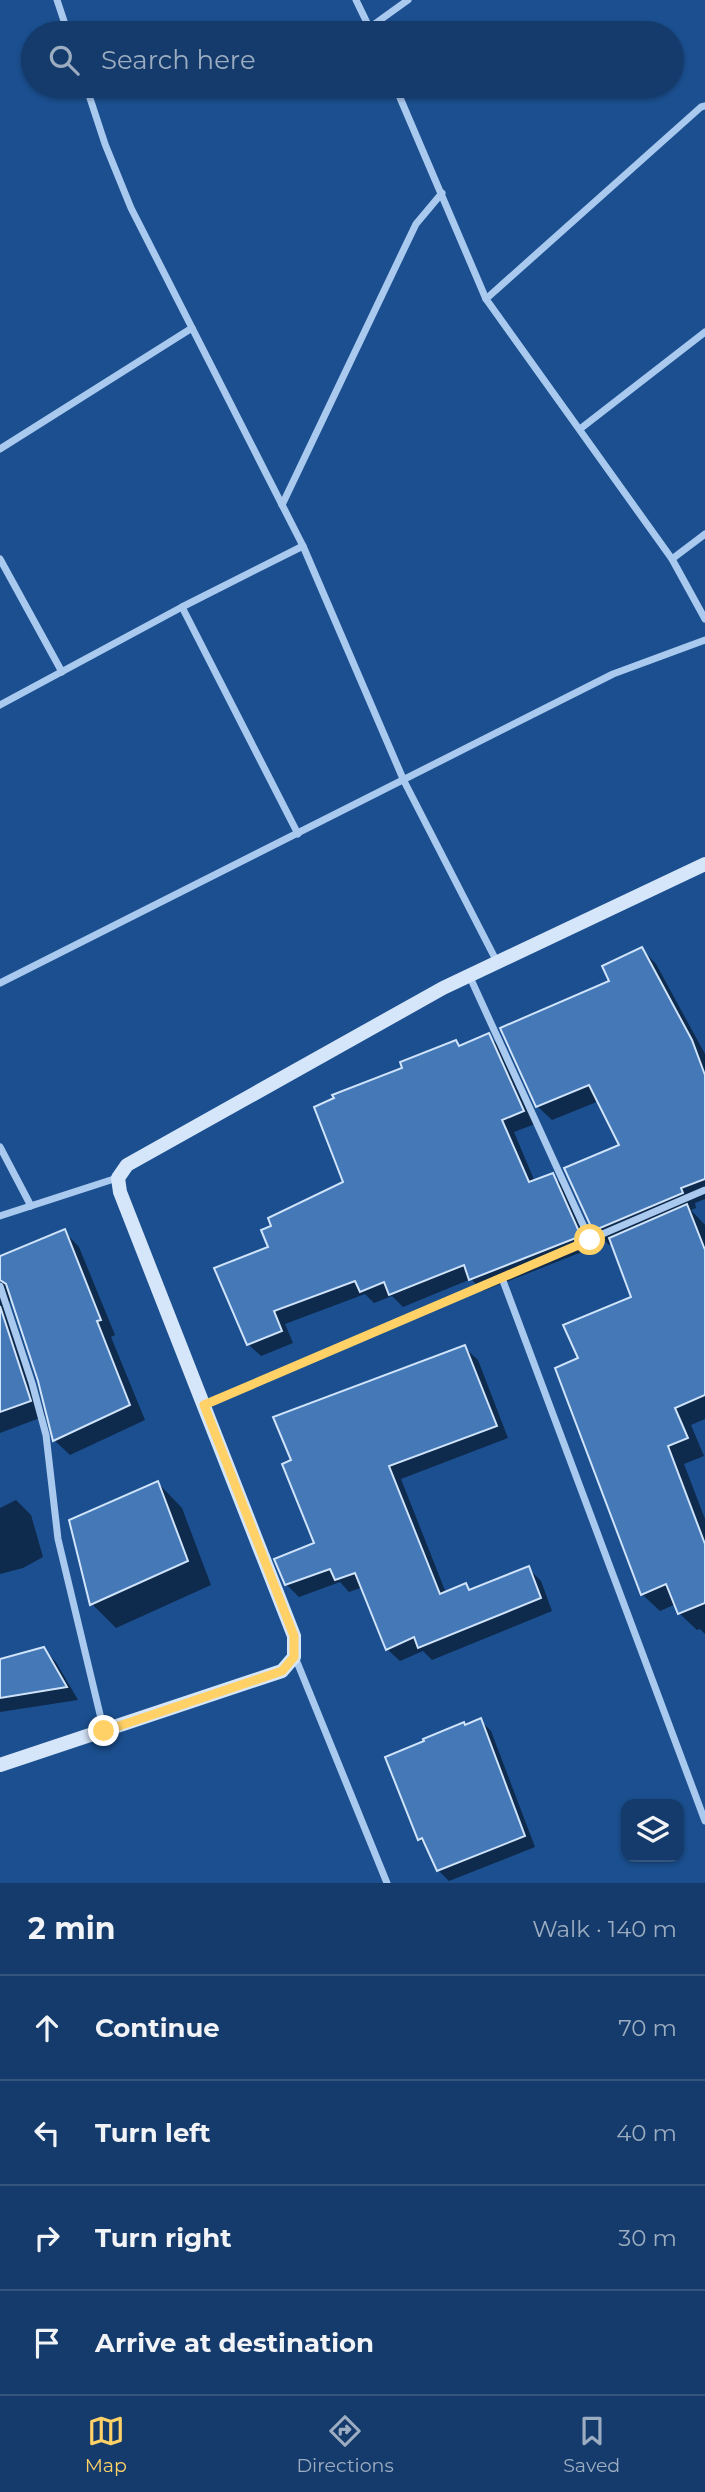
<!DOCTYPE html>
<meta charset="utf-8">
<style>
:root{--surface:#143b6b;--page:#1d4271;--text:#f1f3f6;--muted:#9dadc1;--line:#33557e;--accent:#ffd166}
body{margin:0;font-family:Montserrat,sans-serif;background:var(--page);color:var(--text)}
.controls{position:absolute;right:21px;bottom:21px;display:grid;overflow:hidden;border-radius:14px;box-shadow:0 2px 5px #0004}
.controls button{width:63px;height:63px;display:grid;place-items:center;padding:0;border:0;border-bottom:2px solid var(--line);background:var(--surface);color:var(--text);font:35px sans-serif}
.stop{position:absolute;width:21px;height:21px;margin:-16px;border:5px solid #ffd166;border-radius:50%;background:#fff}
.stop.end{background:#ffd166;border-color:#fff;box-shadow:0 2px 7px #0008}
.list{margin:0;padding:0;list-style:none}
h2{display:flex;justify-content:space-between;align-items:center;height:91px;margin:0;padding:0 28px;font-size:30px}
h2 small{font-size:23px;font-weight:400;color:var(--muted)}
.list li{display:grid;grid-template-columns:46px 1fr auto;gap:21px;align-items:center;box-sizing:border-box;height:105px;padding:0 28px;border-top:2px solid var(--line)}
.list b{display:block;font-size:26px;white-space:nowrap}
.list em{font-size:23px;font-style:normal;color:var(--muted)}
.icon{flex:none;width:38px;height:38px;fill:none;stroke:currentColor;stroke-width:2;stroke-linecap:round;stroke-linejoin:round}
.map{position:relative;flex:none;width:705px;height:1883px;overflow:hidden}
.search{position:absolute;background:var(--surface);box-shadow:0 2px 5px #0004;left:21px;right:21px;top:21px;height:77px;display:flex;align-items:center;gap:18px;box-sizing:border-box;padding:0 24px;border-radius:38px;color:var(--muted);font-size:26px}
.sheet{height:511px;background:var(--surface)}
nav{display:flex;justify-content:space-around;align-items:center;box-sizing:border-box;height:98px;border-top:2px solid var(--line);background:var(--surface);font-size:19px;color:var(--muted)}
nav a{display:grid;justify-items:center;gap:4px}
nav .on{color:var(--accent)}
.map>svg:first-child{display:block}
.shadow{fill:#0007}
.building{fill:#4478b7;stroke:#cfe3fa;stroke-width:2}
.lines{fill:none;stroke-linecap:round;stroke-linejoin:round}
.street{stroke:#a9c9ee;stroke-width:7}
.secondary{stroke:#d6e6fa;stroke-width:14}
.route{stroke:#ffd166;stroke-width:9}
</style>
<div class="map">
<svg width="705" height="1883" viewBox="0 0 705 1883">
<rect width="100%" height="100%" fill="#1b4f8f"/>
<g class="shadow">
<polygon points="642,949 656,964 705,1054 705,1199 695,1203 696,1208 691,1210 705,1225 705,1419 691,1425 704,1456 684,1464 705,1519 705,1634 700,1629 697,1630 679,1613 676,1604 660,1611 642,1594 580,1359 633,1298 613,1243 609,1245 594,1230 622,1145 599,1101 552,1120 537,1106 611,982"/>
<polygon points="488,1035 501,1048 535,1124 514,1132 535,1182 552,1175 564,1187 592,1248 483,1291 471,1279 403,1307 392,1296 374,1303 365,1294 285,1324 293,1343 261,1356 248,1344 273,1227 345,1183 405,1069 456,1042 461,1047"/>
<polygon points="64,1231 79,1247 115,1335 111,1337 145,1420 70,1455 54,1440 40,1381 11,1295 9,1304 45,1416 0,1433 0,1257"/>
<polygon points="465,1348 478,1360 508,1438 401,1479 446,1593 466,1585 471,1590 528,1568 541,1581 552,1611 432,1660 423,1651 400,1661 387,1649 363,1587 349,1592 340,1582 299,1597 286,1584"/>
<polygon points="158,1483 182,1508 211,1585 116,1628 92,1604"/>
<polygon points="16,1500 31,1515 43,1557 23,1568 0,1574 0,1508"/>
<polygon points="43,1649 56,1662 78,1700 0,1712 0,1661"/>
<polygon points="480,1720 491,1731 535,1847 449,1881 438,1870 429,1848 419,1839"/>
</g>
<g class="building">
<polygon points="642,947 692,1040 705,1075 705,1179 681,1188 683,1193 593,1231 564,1168 619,1145 589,1085 536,1107 500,1028 609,981 602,966"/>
<polygon points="489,1033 524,1111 502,1120 529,1182 553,1173 581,1236 469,1280 464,1265 389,1295 384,1282 360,1292 355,1281 274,1311 282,1331 247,1345 214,1268 268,1247 261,1230 271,1226 268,1218 343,1182 314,1107 334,1098 332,1095 402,1068 400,1062 456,1040 459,1046"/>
<polygon points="687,1204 705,1250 705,1395 675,1408 688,1438 668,1446 705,1544 705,1603 678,1614 666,1584 641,1595 555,1368 578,1358 563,1325 631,1297 609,1238"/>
<polygon points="65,1229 101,1320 97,1321 130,1405 53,1441 38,1381 6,1284 0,1280 0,1256"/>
<polygon points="0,1306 31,1401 0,1412"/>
<polygon points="465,1345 497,1426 389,1466 440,1594 466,1583 469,1590 529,1566 541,1598 418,1648 414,1637 386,1650 355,1573 335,1580 330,1569 285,1585 274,1559 314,1543 282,1464 291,1460 273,1417"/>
<polygon points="158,1481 188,1561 90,1605 69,1520"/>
<polygon points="44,1647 67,1687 0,1698 0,1659"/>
<polygon points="481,1718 525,1836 437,1871 422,1838 418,1840 385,1757 424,1741 423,1739 464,1722 465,1725"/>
</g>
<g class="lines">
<g class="street">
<polyline points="57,0 68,33"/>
<polyline points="356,0 372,33"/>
<polyline points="369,28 408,0"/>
<polyline points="86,86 105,144 131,208 303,546 404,781 497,962"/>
<polyline points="395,86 486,299 672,559 705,619"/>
<polyline points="486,299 701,107 705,106"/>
<polyline points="580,429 705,332"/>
<polyline points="0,449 192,328"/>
<polyline points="282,505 404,249 416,224 442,193"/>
<polyline points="0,559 62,672"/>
<polyline points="672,559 705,534"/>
<polyline points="182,607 298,834"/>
<polyline points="0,705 182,607 303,546"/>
<polyline points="469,975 590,1240"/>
<polyline points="0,983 613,674 705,640"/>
<polyline points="0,1147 31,1206"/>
<polyline points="0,1216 117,1178"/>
<polyline points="502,1278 705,1821"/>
<polyline points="0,1286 32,1383 46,1435 58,1539 104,1731"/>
<polyline points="204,1405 705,1190"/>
<polyline points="295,1657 387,1883"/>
</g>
<polyline class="secondary" points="0,1765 282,1671 294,1657 294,1636 120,1192 118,1178 127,1165 443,988 705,864"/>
</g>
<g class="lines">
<polyline class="route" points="104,1731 282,1671 294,1657 294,1636 204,1405 590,1240"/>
</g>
</svg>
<div class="controls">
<button><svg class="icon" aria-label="layers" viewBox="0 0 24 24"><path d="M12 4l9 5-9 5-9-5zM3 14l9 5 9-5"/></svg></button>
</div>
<div class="stop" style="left:590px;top:1240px"></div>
<div class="stop end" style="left:104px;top:1731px"></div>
<div class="search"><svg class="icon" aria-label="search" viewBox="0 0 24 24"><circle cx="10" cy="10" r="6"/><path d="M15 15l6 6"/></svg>Search here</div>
</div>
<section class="sheet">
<h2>2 min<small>Walk · 140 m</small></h2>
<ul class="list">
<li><svg class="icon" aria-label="ahead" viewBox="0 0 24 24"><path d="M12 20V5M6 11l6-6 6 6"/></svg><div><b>Continue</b></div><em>70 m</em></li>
<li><svg class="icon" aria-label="left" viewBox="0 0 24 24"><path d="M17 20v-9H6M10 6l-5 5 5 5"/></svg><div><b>Turn left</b></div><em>40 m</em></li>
<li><svg class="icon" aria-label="right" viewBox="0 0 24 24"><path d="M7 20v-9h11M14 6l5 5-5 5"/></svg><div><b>Turn right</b></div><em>30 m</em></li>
<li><svg class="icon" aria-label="arrive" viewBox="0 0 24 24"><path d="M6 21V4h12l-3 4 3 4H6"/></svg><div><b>Arrive at destination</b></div></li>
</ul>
</section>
<nav>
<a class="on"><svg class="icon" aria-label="map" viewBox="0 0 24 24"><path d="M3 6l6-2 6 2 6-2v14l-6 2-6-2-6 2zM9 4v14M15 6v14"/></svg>Map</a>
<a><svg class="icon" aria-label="directions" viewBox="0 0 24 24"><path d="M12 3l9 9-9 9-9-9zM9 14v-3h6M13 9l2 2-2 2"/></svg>Directions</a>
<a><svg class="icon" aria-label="saved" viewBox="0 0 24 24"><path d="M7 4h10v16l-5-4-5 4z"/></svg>Saved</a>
</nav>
